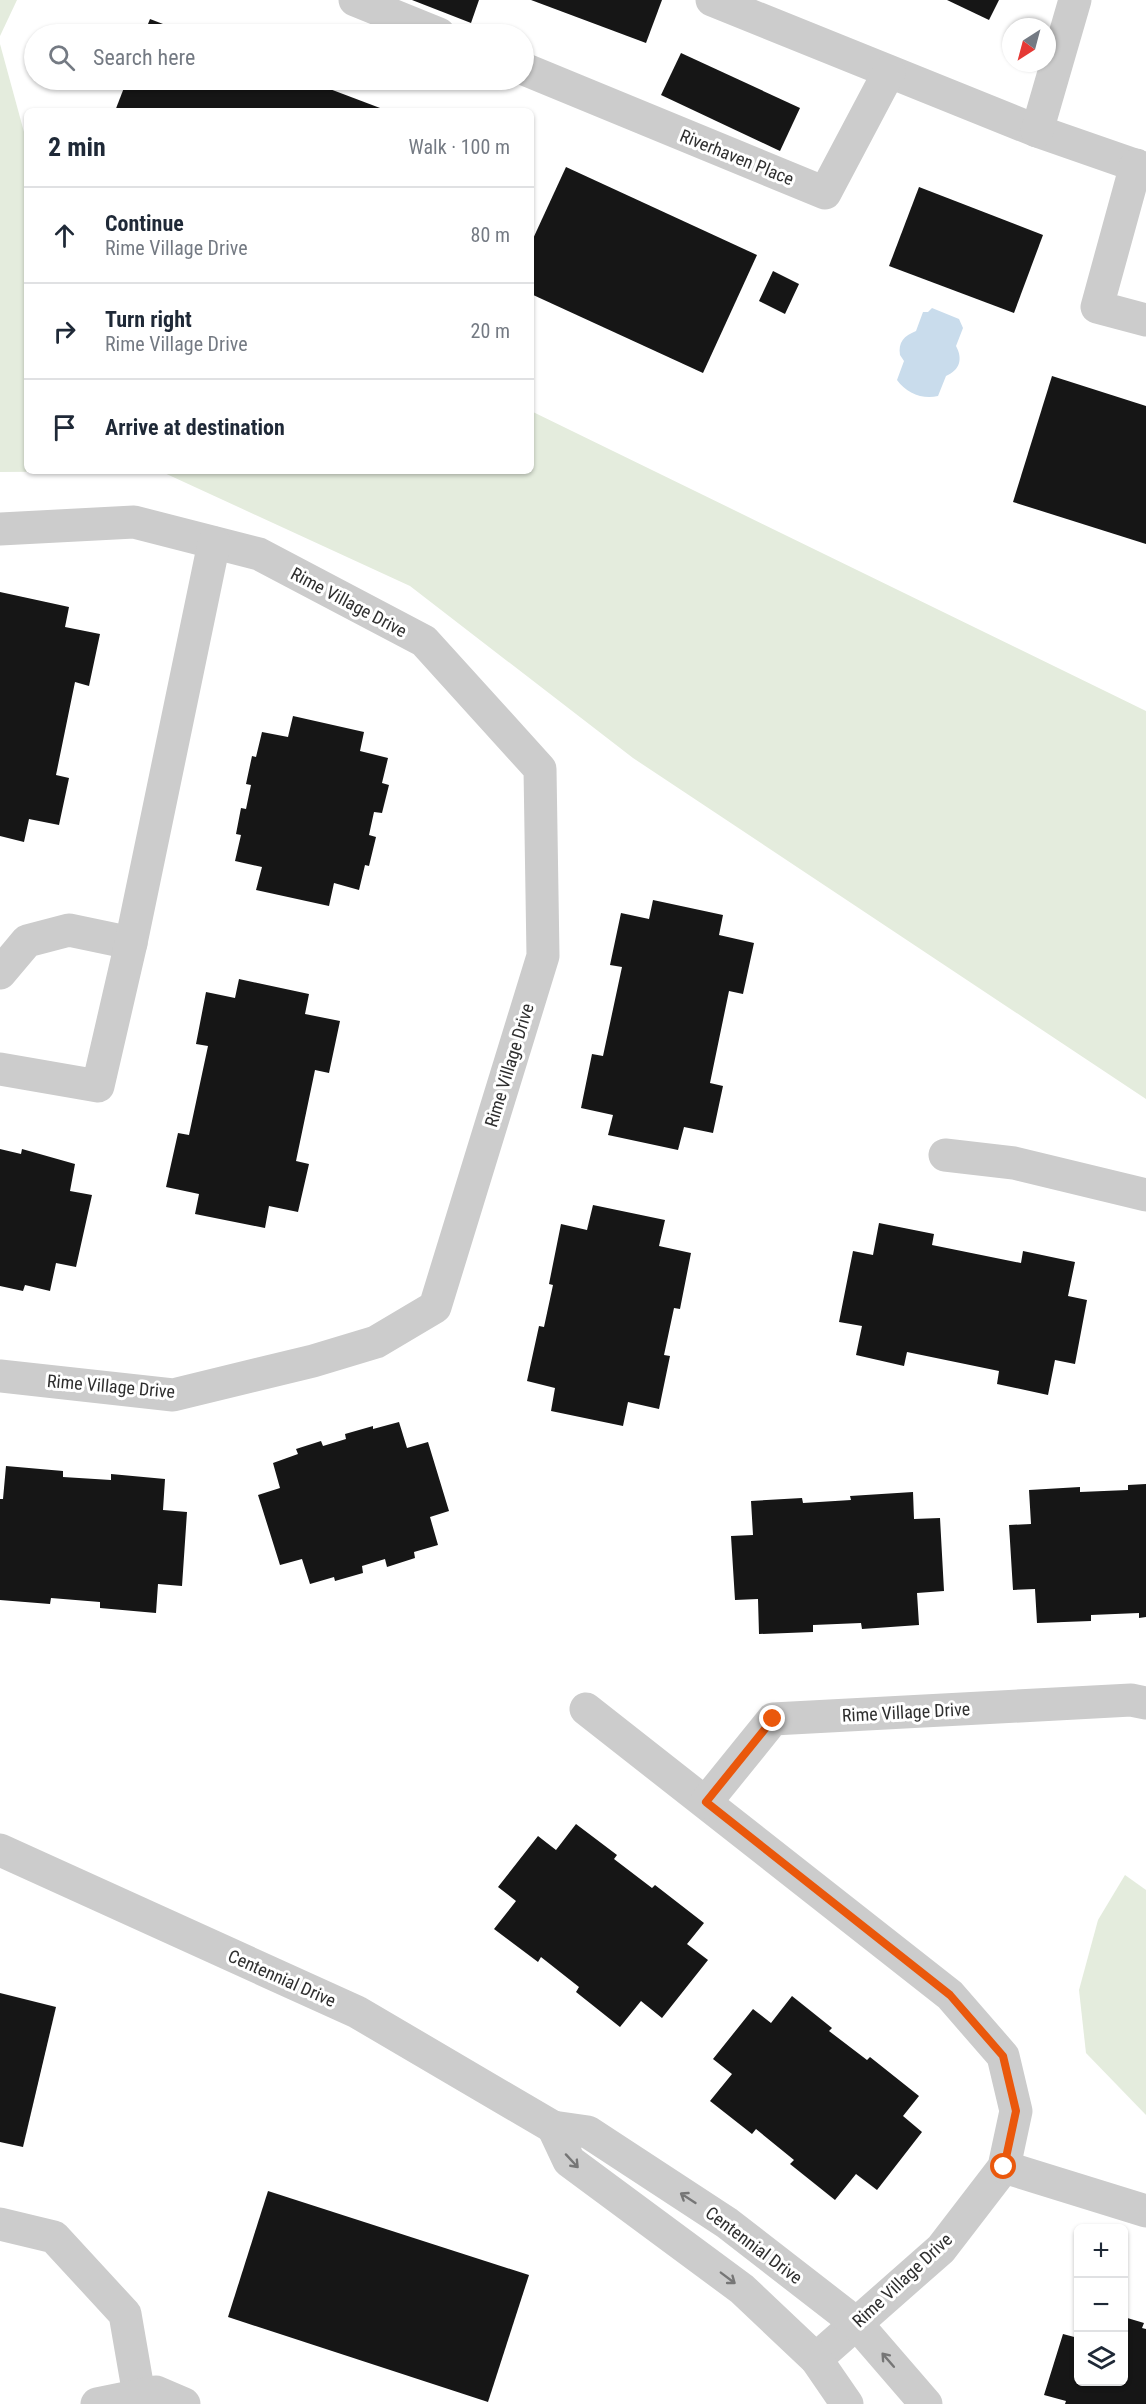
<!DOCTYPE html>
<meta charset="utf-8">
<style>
:root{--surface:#fff;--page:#f2f2f3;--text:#1f2937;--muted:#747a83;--line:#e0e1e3}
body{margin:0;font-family:"Roboto Condensed",sans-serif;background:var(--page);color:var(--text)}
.controls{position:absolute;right:18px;bottom:18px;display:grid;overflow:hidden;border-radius:9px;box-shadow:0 2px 4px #0004}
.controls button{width:54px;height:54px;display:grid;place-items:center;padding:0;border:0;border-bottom:2px solid var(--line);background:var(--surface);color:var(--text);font:30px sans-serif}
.compass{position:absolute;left:1002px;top:18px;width:54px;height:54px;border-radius:50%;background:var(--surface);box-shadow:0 2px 4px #0004;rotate:216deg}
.stop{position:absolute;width:18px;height:18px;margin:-14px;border:4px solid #ea580c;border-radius:50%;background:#fff}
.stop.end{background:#ea580c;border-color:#fff;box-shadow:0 2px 6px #0008}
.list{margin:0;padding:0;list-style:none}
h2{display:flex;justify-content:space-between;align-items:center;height:78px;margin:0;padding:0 24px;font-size:26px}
h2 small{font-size:20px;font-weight:400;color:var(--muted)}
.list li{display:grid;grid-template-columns:39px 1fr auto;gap:18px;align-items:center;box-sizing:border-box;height:96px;padding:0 24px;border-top:2px solid var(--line)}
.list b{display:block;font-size:22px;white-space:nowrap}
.list p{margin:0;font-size:20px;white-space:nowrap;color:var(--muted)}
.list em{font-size:20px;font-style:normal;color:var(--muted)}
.icon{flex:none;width:33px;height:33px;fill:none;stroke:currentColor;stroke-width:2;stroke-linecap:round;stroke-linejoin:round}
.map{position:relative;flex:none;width:1146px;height:2404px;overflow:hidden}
.search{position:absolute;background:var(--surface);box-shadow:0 2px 4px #0004;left:24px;top:24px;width:510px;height:66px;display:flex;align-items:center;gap:15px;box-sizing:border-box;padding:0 21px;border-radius:33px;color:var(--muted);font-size:22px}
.panel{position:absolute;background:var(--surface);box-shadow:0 2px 4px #0004;left:24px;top:108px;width:510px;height:366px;border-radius:9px}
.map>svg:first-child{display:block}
.green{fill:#e4ecdd}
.water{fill:#c9dcec}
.building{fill:#161616}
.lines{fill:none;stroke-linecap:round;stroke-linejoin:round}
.street{stroke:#ccc;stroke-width:33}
.oneway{stroke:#767676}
.route{stroke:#ea580c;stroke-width:8}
.labels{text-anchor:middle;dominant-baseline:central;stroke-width:6;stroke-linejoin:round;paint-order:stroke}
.street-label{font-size:18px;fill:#2f2f2f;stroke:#fff}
</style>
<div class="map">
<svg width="1146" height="2404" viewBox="0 0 1146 2404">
<rect width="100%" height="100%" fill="#fff"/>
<g class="green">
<polygon points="0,0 17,0 0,36"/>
<polygon points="0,44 27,143 27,471 143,471 0,472"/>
<polygon points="531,411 1146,711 1146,1099 633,758 410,586 160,471 531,471"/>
<polygon points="1125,1875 1146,1890 1146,2115 1086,2053 1079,1990 1098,1920"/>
</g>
<path class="water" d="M932,308L959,319L963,328L956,346C963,359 960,370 946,376L938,396C923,400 906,393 897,380L904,361L900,355C898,342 904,336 916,331L923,312H928Z"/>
<g class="building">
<polygon points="412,0 479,0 471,23"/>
<polygon points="531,0 662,0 646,43"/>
<polygon points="947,0 999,0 989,20"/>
<polygon points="150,19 189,34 144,34"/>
<polygon points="681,53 800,108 780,151 661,95"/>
<polygon points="127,80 306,80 388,111 115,111"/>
<polygon points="566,167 757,255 703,373 531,294 531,243"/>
<polygon points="919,187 1043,235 1014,313 889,266"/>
<polygon points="773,271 799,284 785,314 759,301"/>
<polygon points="1052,376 1146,406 1146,544 1013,502"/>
<polygon points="0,592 69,607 65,627 100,634 89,686 75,682 56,775 69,778 59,825 29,819 24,842 0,836"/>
<polygon points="293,716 364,732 360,751 388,758 382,783 389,785 382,813 374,812 369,835 376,837 369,866 365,865 359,890 334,883 329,906 256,890 262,867 235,861 241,835 236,834 241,808 246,809 251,785 246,784 252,756 256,757 262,732 288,737"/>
<polygon points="653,900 723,915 719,935 754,943 743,994 729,991 710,1083 723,1086 713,1133 684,1127 678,1150 608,1135 613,1115 581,1108 592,1054 603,1056 622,967 610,965 621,913 649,919"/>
<polygon points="239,979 309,994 305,1014 340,1021 329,1073 315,1070 296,1161 309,1164 298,1212 269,1206 265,1228 195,1214 199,1194 166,1187 178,1133 189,1135 208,1046 196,1044 206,992 235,998"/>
<polygon points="0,1149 21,1154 22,1149 75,1164 70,1191 92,1195 76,1267 56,1263 50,1291 25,1285 23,1291 0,1286"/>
<polygon points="593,1205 665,1220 659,1246 691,1253 680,1309 674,1308 664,1355 670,1356 659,1409 628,1402 623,1426 551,1411 555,1388 527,1381 539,1326 544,1327 553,1285 549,1284 561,1224 587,1230"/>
<polygon points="879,1223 934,1234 932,1245 1021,1263 1023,1251 1075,1262 1068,1296 1087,1300 1075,1364 1055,1360 1048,1395 997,1384 999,1371 907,1352 904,1366 856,1355 862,1326 839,1322 853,1251 873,1255"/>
<polygon points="399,1422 407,1448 428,1442 449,1511 430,1517 438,1545 414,1552 415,1558 387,1567 385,1559 362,1566 363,1573 335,1581 334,1577 310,1584 302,1559 280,1565 258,1495 280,1488 273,1463 298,1454 296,1449 321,1441 323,1446 346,1439 345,1434 373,1426 373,1429"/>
<polygon points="6,1466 63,1471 63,1477 111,1480 111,1474 165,1479 163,1510 187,1512 182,1586 158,1584 156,1613 100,1608 100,1602 51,1598 50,1604 0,1600 0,1499 3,1499"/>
<polygon points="1146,1484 1146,1617 1139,1618 1139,1613 1091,1615 1091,1621 1037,1623 1035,1589 1013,1590 1009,1525 1031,1524 1029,1490 1080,1487 1080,1492 1128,1490 1128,1485"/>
<polygon points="913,1492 914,1519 940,1518 944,1591 917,1593 919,1625 862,1629 861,1623 813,1625 813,1632 759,1634 758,1599 735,1600 731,1536 753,1535 751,1501 802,1498 803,1503 851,1500 850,1496"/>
<polygon points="576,1824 617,1855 614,1859 652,1888 655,1885 704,1923 687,1944 708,1960 662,2018 641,2001 620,2027 576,1992 579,1987 541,1957 538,1962 494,1929 516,1901 498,1887 538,1836 556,1850"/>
<polygon points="0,1993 56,2007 23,2147 0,2142"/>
<polygon points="792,1996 832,2028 829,2031 867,2060 870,2057 919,2096 903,2116 922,2132 877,2190 856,2174 835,2200 790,2164 794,2160 756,2129 752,2134 710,2101 732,2074 713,2059 753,2009 771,2023"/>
<polygon points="268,2191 529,2275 488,2402 228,2317"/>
<polygon points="1124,2317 1144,2323 1142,2328 1146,2329 1146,2404 1065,2404 1066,2401 1044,2395 1063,2334 1078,2338 1078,2382 1124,2382"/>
</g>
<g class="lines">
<g class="street">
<polyline points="355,0 439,34"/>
<polyline points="712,0 1037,131 1146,169"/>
<polyline points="524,69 825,193 889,72"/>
<polyline points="1037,131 1075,0"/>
<polyline points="1136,165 1097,307 1146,320"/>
<polyline points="0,529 134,522 259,554 424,641 540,769 543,956 435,1307 376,1342 313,1361 173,1395 0,1376"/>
<polyline points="0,973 27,941 69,930 131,943"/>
<polyline points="0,1069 98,1086 131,943 214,543"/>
<polyline points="945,1155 1014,1163 1146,1195"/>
<polyline points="586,1709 950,1995 1003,2056 1016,2111 1004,2167 941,2249 816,2359"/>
<polyline points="706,1802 773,1719 1131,1700 1146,1703"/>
<polyline points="0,1850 357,2012 553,2127"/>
<polyline points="1004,2167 1146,2211"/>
<polyline points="0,2224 54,2237 125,2314 139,2395"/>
<polyline points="97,2404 156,2392 184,2404"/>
<polyline points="847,2404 816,2359 742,2289 569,2161 553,2127 588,2132 727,2223 856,2323 926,2404"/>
</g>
</g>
<defs><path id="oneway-shaft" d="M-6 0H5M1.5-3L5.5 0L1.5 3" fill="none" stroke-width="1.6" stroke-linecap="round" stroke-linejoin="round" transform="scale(1.5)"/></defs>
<g class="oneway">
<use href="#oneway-shaft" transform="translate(572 2161) rotate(47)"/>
<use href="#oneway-shaft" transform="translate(688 2198) rotate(-147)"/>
<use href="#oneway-shaft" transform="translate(728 2278) rotate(37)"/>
<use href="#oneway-shaft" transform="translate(888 2360) rotate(-131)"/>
</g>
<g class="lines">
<polyline class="route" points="773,1719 706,1802 950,1995 1003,2056 1016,2111 1004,2167"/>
</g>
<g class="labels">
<g class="street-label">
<text transform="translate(737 157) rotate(22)">Riverhaven Place</text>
<text transform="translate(349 602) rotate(28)">Rime Village Drive</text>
<text transform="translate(509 1065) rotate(-73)">Rime Village Drive</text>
<text transform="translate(111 1386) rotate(5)">Rime Village Drive</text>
<text transform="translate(906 1712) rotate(-3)">Rime Village Drive</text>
<text transform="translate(282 1978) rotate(24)">Centennial Drive</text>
<text transform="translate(754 2245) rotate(37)">Centennial Drive</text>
<text transform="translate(902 2280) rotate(-43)">Rime Village Drive</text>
</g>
</g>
</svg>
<div class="controls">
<button>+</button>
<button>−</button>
<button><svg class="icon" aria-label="layers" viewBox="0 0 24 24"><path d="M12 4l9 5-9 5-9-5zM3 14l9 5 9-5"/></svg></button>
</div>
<svg class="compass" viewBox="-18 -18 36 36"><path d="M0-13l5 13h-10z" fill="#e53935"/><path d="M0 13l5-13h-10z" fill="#747a83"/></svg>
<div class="stop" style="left:1004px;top:2167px"></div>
<div class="stop end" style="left:773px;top:1719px"></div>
<div class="search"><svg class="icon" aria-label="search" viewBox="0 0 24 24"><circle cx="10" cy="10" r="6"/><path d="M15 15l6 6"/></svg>Search here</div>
<section class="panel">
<h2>2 min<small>Walk · 100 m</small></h2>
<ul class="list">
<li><svg class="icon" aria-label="ahead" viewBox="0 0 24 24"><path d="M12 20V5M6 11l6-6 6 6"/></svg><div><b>Continue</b><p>Rime Village Drive</p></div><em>80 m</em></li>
<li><svg class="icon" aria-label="right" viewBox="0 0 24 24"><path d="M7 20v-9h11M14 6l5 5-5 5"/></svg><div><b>Turn right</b><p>Rime Village Drive</p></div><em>20 m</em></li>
<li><svg class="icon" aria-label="arrive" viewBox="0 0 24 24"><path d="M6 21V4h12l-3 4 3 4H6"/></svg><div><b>Arrive at destination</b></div></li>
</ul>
</section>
</div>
